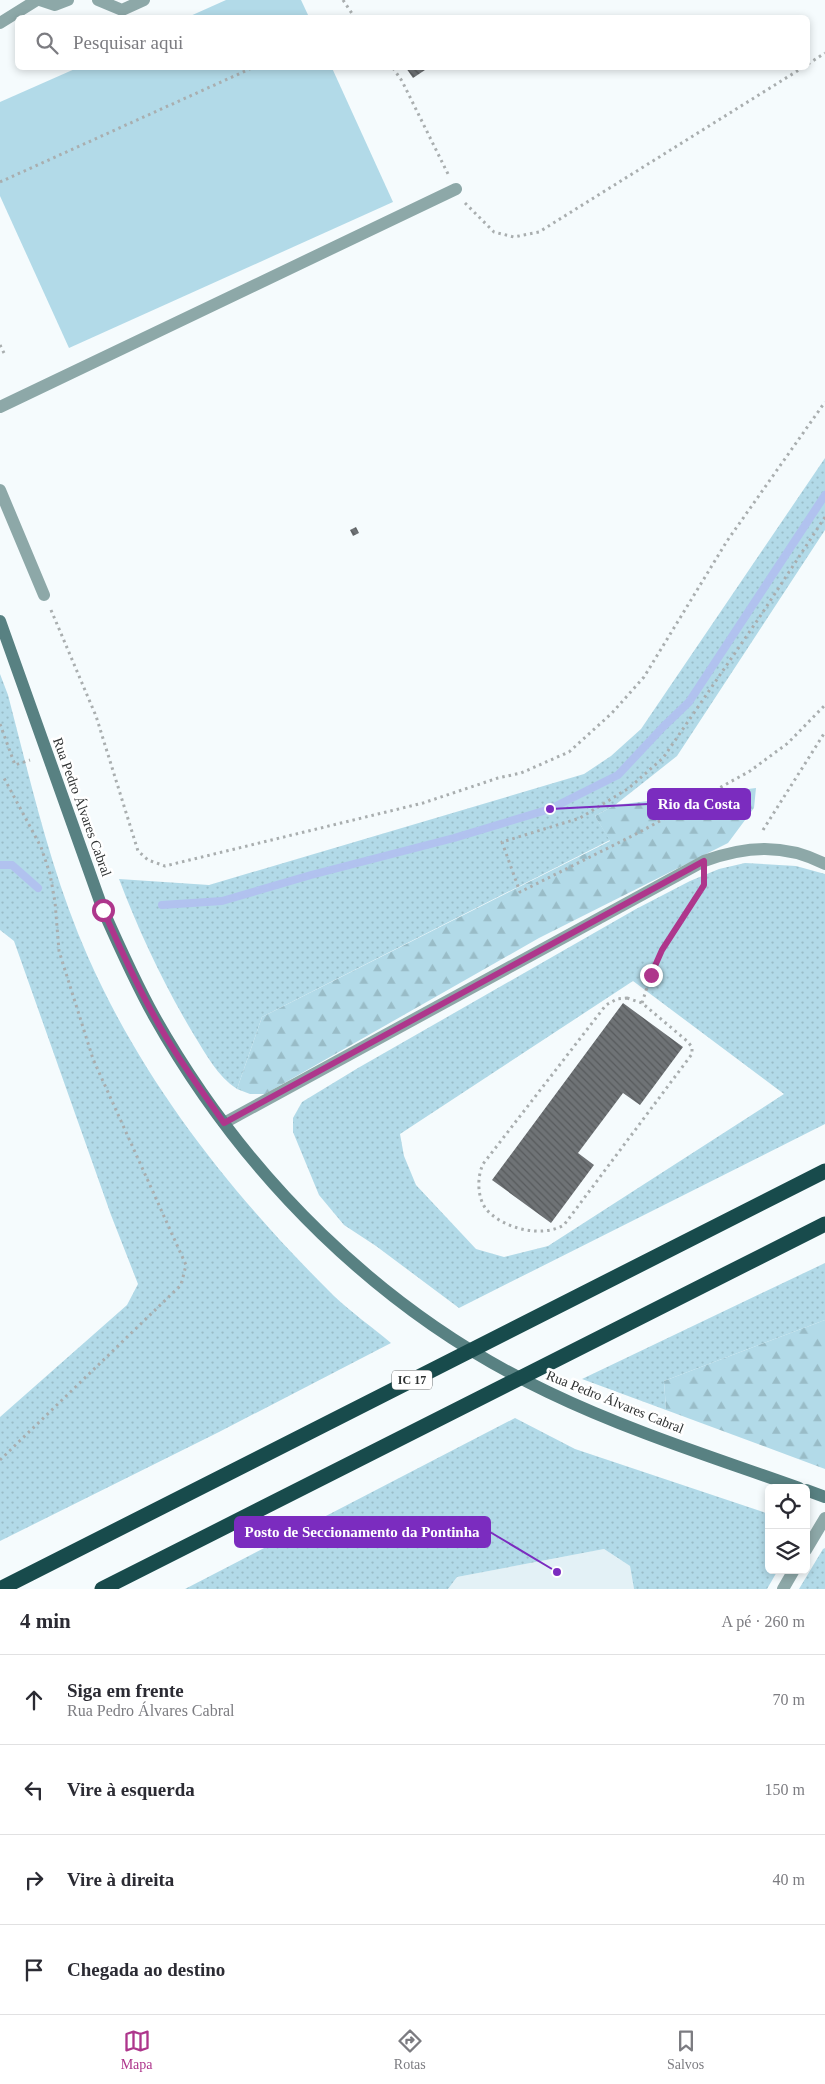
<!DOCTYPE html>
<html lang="pt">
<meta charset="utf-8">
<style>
:root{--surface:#fff;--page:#f2f2f3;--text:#2b2b33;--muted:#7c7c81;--line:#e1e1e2;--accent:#ae368c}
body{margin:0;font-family:Georgia,serif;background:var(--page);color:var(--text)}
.controls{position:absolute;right:15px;bottom:15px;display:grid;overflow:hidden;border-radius:8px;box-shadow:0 2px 8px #0003}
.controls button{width:45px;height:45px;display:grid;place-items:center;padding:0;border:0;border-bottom:1px solid var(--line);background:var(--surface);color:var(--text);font:25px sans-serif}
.stop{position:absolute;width:15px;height:15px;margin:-11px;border:4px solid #ae368c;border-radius:50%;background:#fff}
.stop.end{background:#ae368c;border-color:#fff;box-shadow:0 1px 5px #0008}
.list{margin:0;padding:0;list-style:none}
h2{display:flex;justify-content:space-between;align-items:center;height:65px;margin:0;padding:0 20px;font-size:21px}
h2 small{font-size:16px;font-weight:400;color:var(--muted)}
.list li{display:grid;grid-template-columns:32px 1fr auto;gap:15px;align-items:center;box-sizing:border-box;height:90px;padding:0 20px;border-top:1px solid var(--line)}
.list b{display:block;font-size:19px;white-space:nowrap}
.list p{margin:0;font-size:16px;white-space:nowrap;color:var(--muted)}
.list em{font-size:16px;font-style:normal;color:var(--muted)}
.icon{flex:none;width:28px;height:28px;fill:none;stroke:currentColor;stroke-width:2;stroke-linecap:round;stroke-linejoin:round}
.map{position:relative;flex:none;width:825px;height:1589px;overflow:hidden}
.search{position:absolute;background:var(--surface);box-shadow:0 2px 8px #0003;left:15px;right:15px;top:15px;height:55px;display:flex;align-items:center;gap:12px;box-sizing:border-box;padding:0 18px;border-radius:8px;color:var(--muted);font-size:19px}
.sheet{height:425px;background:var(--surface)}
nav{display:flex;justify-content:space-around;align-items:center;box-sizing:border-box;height:70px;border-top:1px solid var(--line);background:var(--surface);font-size:14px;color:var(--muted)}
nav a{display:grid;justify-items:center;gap:2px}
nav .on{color:var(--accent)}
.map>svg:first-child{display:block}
.built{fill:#e3f1f6}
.grass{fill:url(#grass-dots);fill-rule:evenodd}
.forest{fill:url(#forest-firs)}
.pitch{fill:#b2dae8}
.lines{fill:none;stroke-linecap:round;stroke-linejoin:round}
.stream{stroke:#b1c2ef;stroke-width:8}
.building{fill:url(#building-back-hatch)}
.path{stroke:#a9aeaf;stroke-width:3;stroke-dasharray:2.5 4;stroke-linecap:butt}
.lane{stroke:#8da8a8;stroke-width:12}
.street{stroke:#8da8a8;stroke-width:12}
.secondary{stroke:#588182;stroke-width:12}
.highway{stroke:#184b4c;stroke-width:15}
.route{stroke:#ae368c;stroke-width:6}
.labels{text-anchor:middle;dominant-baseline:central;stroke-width:5;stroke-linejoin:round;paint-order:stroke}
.shield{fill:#fff;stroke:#6d7070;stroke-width:1}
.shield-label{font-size:12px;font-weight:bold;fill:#2f3232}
.street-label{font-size:14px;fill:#2f3232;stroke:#fff}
.leader{fill:none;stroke:#7b2cbf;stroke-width:2}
.callout-dot{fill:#7b2cbf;stroke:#fff;stroke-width:2}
.callout{fill:#7b2cbf;stroke:#7b2cbf;stroke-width:2}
.callout-label{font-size:15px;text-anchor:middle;font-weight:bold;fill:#fff}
</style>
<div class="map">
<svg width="825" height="1589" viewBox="0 0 825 1589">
<defs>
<pattern id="grass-dots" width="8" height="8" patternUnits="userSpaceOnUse" patternTransform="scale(1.25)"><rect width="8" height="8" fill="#b2dae8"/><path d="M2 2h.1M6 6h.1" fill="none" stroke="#99bcc7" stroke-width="1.8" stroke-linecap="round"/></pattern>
<pattern id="forest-firs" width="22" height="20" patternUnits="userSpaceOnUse" patternTransform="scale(1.25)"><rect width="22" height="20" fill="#b2dae8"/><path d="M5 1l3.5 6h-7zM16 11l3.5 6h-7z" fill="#99bcc7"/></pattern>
<pattern id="building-back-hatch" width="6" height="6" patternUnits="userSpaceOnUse" patternTransform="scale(1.25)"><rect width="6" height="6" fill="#6f7376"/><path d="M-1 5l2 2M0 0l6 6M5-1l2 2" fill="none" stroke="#575a5c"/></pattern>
</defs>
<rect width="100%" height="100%" fill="#f5fbfd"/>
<polygon class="built" points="604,1549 630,1566 634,1589 448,1589 457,1577"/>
<g class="grass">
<path d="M825,458V530L677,756L615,805L595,816L610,840L262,1017L237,1089C217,1076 206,1054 194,1035C164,985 140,934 119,879L209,885L584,774L611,756L641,729Z"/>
<path d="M0,674L8,695C31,783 51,873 88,957C145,1086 234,1197 334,1296C352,1313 372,1327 391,1343L219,1432L0,1541V1417L127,1305L138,1284L111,1215L14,941L0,930Z"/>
<path d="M745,863L796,866L825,874V1124L459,1308L376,1246L344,1225L319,1195L293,1132V1118L302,1102L358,1068L636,909L690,881L719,869ZM633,981L784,1094L548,1246L504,1257L476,1249L416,1185L404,1156L400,1134Z"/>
<polygon points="825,1263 825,1320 664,1381 666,1410 582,1379"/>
<polygon points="515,1418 575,1449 769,1514 769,1570 778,1570 767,1589 634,1589 630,1566 604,1549 457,1577 448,1589 185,1589"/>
<polygon points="825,1548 825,1589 799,1589 823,1549"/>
</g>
<g class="forest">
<polygon points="756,788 754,808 728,843 539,938 265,1094 250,1094 237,1089 262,1017 610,841 595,816 615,805"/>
<polygon points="825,1320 825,1469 666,1410 664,1381"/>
</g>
<g class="pitch">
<polygon points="226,0 301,0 309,17 188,17"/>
<polygon points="77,68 332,68 393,202 69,348 0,196 0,102"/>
</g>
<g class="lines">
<g class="stream">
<polyline points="0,865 12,865 38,888"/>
<polyline points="162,905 222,901 311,875 454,838 550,809 618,775 663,727 689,702 825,495"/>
</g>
</g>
<g class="building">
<polygon points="406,68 428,68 413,78"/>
<polygon points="356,527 359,533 353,536 350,530"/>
<polygon points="623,1003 683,1047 640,1105 623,1093 578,1153 594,1165 551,1223 492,1180"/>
</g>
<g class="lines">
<g class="path">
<polyline points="343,0 355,18"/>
<polyline points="808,64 825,53"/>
<polyline points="393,68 402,81 448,174"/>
<polyline points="0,182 252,68"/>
<polyline points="465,203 494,232 514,237 539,232 802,68"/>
<polyline points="0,345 4,353"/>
<polyline points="825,517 759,618 663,758 629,788 580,818 502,842 520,892 638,833 750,771 788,743 825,705"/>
<polyline points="51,610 96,716 138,851 148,860 165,866 423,803 498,778 521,773 569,752 612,713 644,677 727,541 825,402"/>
<polyline points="0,724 15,765 30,760"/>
<polyline points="763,830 825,732"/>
<path d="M627,998L642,1003L687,1041L692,1047V1054L564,1225C542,1238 503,1229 486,1209C477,1197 477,1177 483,1164L606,1005L617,999Z"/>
<polyline points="642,1003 651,975 662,950 704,882"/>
<polyline points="0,1460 181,1285 186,1265 93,1059 59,951 55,902 50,874 41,847 4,778"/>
</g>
<g class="lane">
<path d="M224,1123L704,861C746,846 784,843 825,864"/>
<polyline points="806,1550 825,1518"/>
<polyline points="783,1589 794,1570"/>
</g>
<g class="street">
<polyline points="40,0 55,5 68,0"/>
<polyline points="98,0 122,10 144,0"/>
<polyline points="0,23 37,0"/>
<polyline points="0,407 456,189"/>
<polyline points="0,490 44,595"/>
</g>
<g class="secondary">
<path d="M0,621L103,910C119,946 135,982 154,1016C244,1176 381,1313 548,1392C629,1431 715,1458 799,1488"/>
<polyline points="806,1490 825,1497"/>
</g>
<g class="highway">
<polyline points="0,1589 825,1171"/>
<polyline points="102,1589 825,1224"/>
</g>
</g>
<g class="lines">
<path class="route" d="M103,910C119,945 134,980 153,1014C173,1052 199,1087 224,1123L704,861V885L662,950L651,975"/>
</g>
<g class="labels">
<rect class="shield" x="392" y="1370.5" width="40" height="19" rx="4"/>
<g class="shield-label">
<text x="412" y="1380">IC 17</text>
</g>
<g class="street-label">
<text transform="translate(82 807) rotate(70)">Rua Pedro Álvares Cabral</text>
<text transform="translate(615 1402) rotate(22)">Rua Pedro Álvares Cabral</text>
</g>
</g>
<path class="leader" d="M550 809L648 804M557 1572L490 1532"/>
<g class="callout-dot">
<circle cx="550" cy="809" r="5"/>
<circle cx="557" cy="1572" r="5"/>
</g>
<g class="callout">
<rect x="648" y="789" width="102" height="30" rx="5"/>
<rect x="235" y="1517" width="255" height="30" rx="5"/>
</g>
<g class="callout-label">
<text x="699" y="809">Rio da Costa</text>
<text x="362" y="1537">Posto de Seccionamento da Pontinha</text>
</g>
</svg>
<div class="controls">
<button><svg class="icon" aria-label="locate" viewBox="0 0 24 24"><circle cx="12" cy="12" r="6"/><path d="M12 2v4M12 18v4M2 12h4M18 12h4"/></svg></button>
<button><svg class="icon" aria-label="layers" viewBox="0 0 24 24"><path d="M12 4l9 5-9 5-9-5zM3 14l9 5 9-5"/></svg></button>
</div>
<div class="stop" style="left:103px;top:910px"></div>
<div class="stop end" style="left:651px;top:975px"></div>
<div class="search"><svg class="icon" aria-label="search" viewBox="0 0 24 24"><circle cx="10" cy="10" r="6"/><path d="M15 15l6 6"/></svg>Pesquisar aqui</div>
</div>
<section class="sheet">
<h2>4 min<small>A pé · 260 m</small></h2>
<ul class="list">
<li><svg class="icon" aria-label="ahead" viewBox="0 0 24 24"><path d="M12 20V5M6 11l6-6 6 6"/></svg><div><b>Siga em frente</b><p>Rua Pedro Álvares Cabral</p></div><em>70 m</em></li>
<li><svg class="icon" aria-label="left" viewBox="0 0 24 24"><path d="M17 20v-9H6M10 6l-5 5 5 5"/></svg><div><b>Vire à esquerda</b></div><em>150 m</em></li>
<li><svg class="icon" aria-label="right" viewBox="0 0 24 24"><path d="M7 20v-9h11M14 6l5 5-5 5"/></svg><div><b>Vire à direita</b></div><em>40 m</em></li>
<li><svg class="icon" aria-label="arrive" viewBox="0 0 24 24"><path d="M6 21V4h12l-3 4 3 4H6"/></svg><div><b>Chegada ao destino</b></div></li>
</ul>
</section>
<nav>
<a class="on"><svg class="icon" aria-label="map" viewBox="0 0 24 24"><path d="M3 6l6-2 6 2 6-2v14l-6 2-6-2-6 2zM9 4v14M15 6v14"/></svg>Mapa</a>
<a><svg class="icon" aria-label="directions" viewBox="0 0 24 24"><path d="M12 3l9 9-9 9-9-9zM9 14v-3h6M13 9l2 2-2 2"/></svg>Rotas</a>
<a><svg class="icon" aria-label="saved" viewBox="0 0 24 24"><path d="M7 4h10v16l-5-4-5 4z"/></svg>Salvos</a>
</nav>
